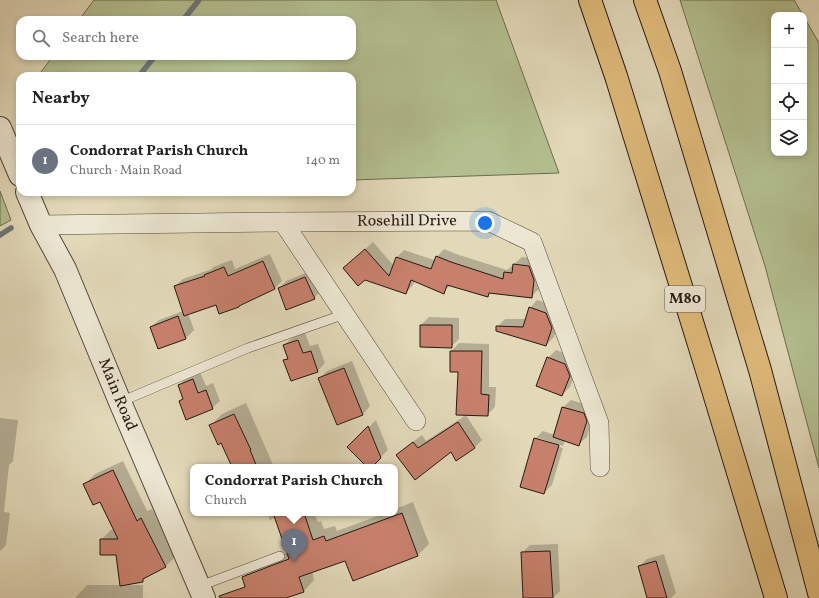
<!DOCTYPE html>
<meta charset="utf-8">
<style>
:root{--surface:#fff;--page:#f2f2f2;--text:#222;--muted:#767676;--line:#e0e0e0;--accent:#8f2418}
body{margin:0;font-family:Vollkorn,serif;background:var(--page);color:var(--text)}
.controls{position:absolute;right:12px;top:12px;display:grid;overflow:hidden;border-radius:8px;box-shadow:0 2px 6px #0003}
.controls button{width:36px;height:36px;display:grid;place-items:center;padding:0;border:0;border-bottom:1px solid var(--line);background:var(--surface);color:var(--text);font:20px sans-serif}
.you{position:absolute;left:485px;top:223px;width:14px;height:14px;margin:-10px;border:3px solid #fff;border-radius:50%;background:#1a73e8;box-shadow:0 0 0 6px #1a73e833}
.badge{display:grid;place-items:center;width:26px;height:26px;border-radius:50%;background:var(--accent);color:#fff;font-size:13px;font-weight:700}
.pin{position:absolute;translate:-50% -33px;filter:drop-shadow(0 1px 2px #0008)}
.pin::after{content:'';position:absolute;top:21px;width:14px;height:12px;background:inherit;clip-path:polygon(0 0,100% 0,50% 100%)}
.popup{position:absolute;left:190px;top:464px;width:208px;height:52px;box-sizing:border-box;display:grid;place-content:center;border-radius:8px;background:var(--surface);filter:drop-shadow(0 1px 3px #0005);font-size:13px;white-space:nowrap;color:var(--muted)}
.popup b{font-size:15px;color:var(--text)}
.popup::after{content:'';position:absolute;left:50%;top:100%;margin-left:-8px;border:8px solid transparent;border-top-color:var(--surface)}
.list{margin:0;padding:0;list-style:none}
h2{display:flex;justify-content:space-between;align-items:center;height:52px;margin:0;padding:0 16px;font-size:17px}
h2 small{font-size:13px;font-weight:400;color:var(--muted)}
.list li{display:grid;grid-template-columns:26px 1fr auto;gap:12px;align-items:center;box-sizing:border-box;height:72px;padding:0 16px;border-top:1px solid var(--line)}
.list b{display:block;font-size:15px;white-space:nowrap}
.list p{margin:0;font-size:13px;white-space:nowrap;color:var(--muted)}
.list em{font-size:13px;font-style:normal;color:var(--muted)}
.icon{flex:none;width:22px;height:22px;fill:none;stroke:currentColor;stroke-width:2;stroke-linecap:round;stroke-linejoin:round}
.map{position:relative;flex:none;width:819px;height:598px;overflow:hidden}
.search{position:absolute;background:var(--surface);box-shadow:0 2px 6px #0003;left:16px;top:16px;width:340px;height:44px;display:flex;align-items:center;gap:10px;box-sizing:border-box;padding:0 14px;border-radius:12px;color:var(--muted);font-size:15px}
.panel{position:absolute;background:var(--surface);box-shadow:0 2px 6px #0003;left:16px;top:72px;width:340px;height:124px;border-radius:12px}
.map>svg:first-child{display:block}
.green{fill:#b3bf90;stroke:#6c6c50}
.shadow{fill:#0003}
.lines{fill:none;stroke-linecap:round;stroke-linejoin:round}
.stream{stroke:#6c7777;stroke-width:5.5}
.building{fill:#c7806c;stroke:#261811}
.service-casing{stroke:#55483b;stroke-width:10}
.minor-casing{stroke:#55483b;stroke-width:20}
.tertiary-casing{stroke:#55483b;stroke-width:24}
.motorway-casing{stroke:#261811;stroke-width:24}
.service{stroke:#ece6d2;stroke-width:9}
.minor{stroke:#ece6d2;stroke-width:19}
.tertiary{stroke:#ece6d2;stroke-width:22}
.motorway{stroke:#e1bc7c;stroke-width:22}
.labels{text-anchor:middle;dominant-baseline:central;stroke-width:4;stroke-linejoin:round;paint-order:stroke}
.shield{fill:#ece6d2;stroke:#61564b;stroke-width:1}
.shield-label{font-size:15px;font-weight:bold;fill:#261811}
.street-label{font-size:16px;fill:#261811;stroke:#ece6d2}
</style>
<div class="map">
<svg width="819" height="598" viewBox="0 0 819 598">
<rect width="100%" height="100%" fill="#e2d9b9"/>
<filter id="stains"><feTurbulence type="fractalNoise" baseFrequency=".005" numOctaves="4"/><feColorMatrix values="0 0 0 0 .2 0 0 0 0 .09 0 0 0 0 .02 0 0 0 .5 -.17"/></filter>
<radialGradient id="worn" r=".72"><stop offset=".6" stop-color="#630" stop-opacity="0"/><stop offset="1" stop-color="#630" stop-opacity=".3"/></radialGradient>
<g class="green">
<polygon points="94,0 496,0 559,173 352,180 352,76 38,76 53,56 352,56 352,20 79,20"/>
<polygon points="680,0 794,0 803,15 774,15 774,153 804,153 804,17 819,43 819,468 765,266"/>
<polygon points="0,191 11,220 0,226"/>
</g>
<g class="shadow">
<polygon points="373,242 394,266 397,257 404,250 434,260 444,249 459,255 507,270 522,257 537,259 541,271 539,289 531,297 491,292 487,296 451,285 443,292 415,281 413,285 406,293 344,268"/>
<polygon points="270,254 282,281 275,288 216,304 188,313 194,330 186,338 158,348 151,327 159,320 183,311 175,286 183,279 212,269 213,267 232,260 235,269"/>
<polygon points="313,270 322,290 314,298 279,289 286,281"/>
<polygon points="537,300 554,305 559,319 554,337 546,345 497,327 505,319 526,319 530,308"/>
<polygon points="429,317 459,318 459,339 451,347 421,325"/>
<polygon points="305,333 310,346 318,344 325,363 318,371 292,380 285,360 288,357 284,345 292,338"/>
<polygon points="459,343 489,344 489,387 496,387 495,407 487,415 459,371 451,371 451,351"/>
<polygon points="556,350 573,356 577,368 570,387 562,395 548,358"/>
<polygon points="352,361 370,406 363,414 338,424 320,378 327,371"/>
<polygon points="200,372 206,386 213,383 220,401 212,408 180,401 184,397 179,385 187,378"/>
<polygon points="571,400 591,406 594,413 587,437 579,444 565,440 563,446 538,438 538,440 563,448 552,485 544,493 535,439 543,431 555,435 563,407"/>
<polygon points="246,403 274,467 233,467 221,441 210,426 222,414"/>
<polygon points="466,415 482,440 474,448 451,451 397,455 405,448 422,435 426,441"/>
<polygon points="0,418 18,420 13,461 9,465 4,512 10,513 6,545 0,551"/>
<polygon points="376,420 388,450 371,467 368,467 349,447"/>
<polygon points="123,461 147,511 152,509 176,556 166,566 150,574 142,581 125,584 125,585 143,585 143,598 75,598 76,597 87,585 121,585 116,554 101,540 111,530 114,530 101,501 85,484 95,474"/>
<polygon points="413,502 429,544 418,555 359,578 346,560 312,571 314,580 304,591 283,598 250,598 243,577 254,566 288,553 276,517 270,520 267,513 314,513 318,522 321,521 324,529 335,526 337,531 385,513 395,513 395,509"/>
<polygon points="558,544 560,591 553,598 524,598 522,553 530,545"/>
<polygon points="664,554 676,593 671,598 648,598 639,567 647,559"/>
</g>
<g class="lines">
<g class="stream">
<polyline points="183,20 199,0"/>
<polyline points="139,76 155,56"/>
<polyline points="0,235 11,228"/>
</g>
</g>
<g class="building">
<polygon points="365,249 389,276 396,257 431,269 436,256 451,262 503,279 504,272 512,273 513,264 529,266 534,280 532,298 489,293 488,297 447,285 444,294 411,280 406,294 365,280 358,286 343,268"/>
<polygon points="263,261 275,289 239,306 239,307 219,314 216,305 184,316 174,286 205,276 204,275 224,267 228,276"/>
<polygon points="305,277 315,299 286,310 278,288"/>
<polygon points="529,307 546,313 552,328 546,346 496,331 496,326 523,327"/>
<polygon points="178,316 186,339 158,349 150,327"/>
<polygon points="420,325 452,325 452,348 420,347"/>
<polygon points="298,340 303,353 311,351 318,372 291,381 283,360 288,359 283,345"/>
<polygon points="450,351 482,351 481,394 489,395 488,416 456,415 458,372 450,372"/>
<polygon points="547,357 565,364 570,376 562,396 536,386"/>
<polygon points="344,368 363,415 337,425 318,378"/>
<polygon points="193,379 198,393 206,390 213,409 186,420 179,401 183,399 178,385"/>
<polygon points="562,407 584,413 587,421 579,446 553,437"/>
<polygon points="234,414 251,450 250,450 257,467 232,467 221,443 218,445 209,425"/>
<polygon points="458,422 475,448 456,461 451,452 415,480 396,455 413,442 418,448"/>
<polygon points="368,426 381,458 372,467 367,467 347,447"/>
<polygon points="534,438 559,445 544,494 520,487"/>
<polygon points="113,470 137,521 141,518 166,567 143,579 143,582 120,586 116,555 100,555 100,539 118,539 100,502 93,505 83,484"/>
<polygon points="273,513 304,513 313,540 324,536 326,541 402,513 418,556 353,581 345,561 299,577 304,592 286,598 220,598 219,596 245,587 242,577 289,559"/>
<polygon points="550,551 553,598 523,598 521,552"/>
<polygon points="656,561 667,598 647,598 638,566"/>
</g>
<g class="lines">
<defs>
<g id="service">
<polyline points="120,402 248,348 345,314"/>
<polyline points="200,586 280,556"/>
</g>
<g id="minor">
<polyline points="283,222 416,421"/>
<path id="s1" d="M41,225L283,222L488,221L532,242L599,423L600,467"/>
</g>
<g id="tertiary">
<polyline points="0,128 20,175"/>
<path id="s2" d="M27,192L41,225L65,269L120,402L204,598"/>
</g>
<g id="motorway">
<polyline points="590,0 616,76 710,380 776,598"/>
<polyline points="645,0 670,71 760,370 819,593"/>
</g>
</defs>
<use href="#service" class="service-casing"/>
<use href="#minor" class="minor-casing"/>
<use href="#tertiary" class="tertiary-casing"/>
<use href="#motorway" class="motorway-casing"/>
<use href="#service" class="service"/>
<use href="#minor" class="minor"/>
<use href="#tertiary" class="tertiary"/>
<use href="#motorway" class="motorway"/>
</g>
<g class="labels">
<rect class="shield" x="665" y="286" width="40" height="26" rx="3"/>
<g class="shield-label">
<text x="685" y="299">M80</text>
</g>
<g class="street-label">
<text stroke="none"><textPath href="#s1" startOffset="366">Rosehill Drive</textPath></text>
<text stroke="none"><textPath href="#s2" startOffset="222">Main Road</textPath></text>
</g>
</g>
<rect width="100%" height="100%" filter="url(#stains)"/>
<rect width="100%" height="100%" fill="url(#worn)"/>
</svg>
<div class="controls">
<button>+</button>
<button>−</button>
<button><svg class="icon" aria-label="locate" viewBox="0 0 24 24"><circle cx="12" cy="12" r="6"/><path d="M12 2v4M12 18v4M2 12h4M18 12h4"/></svg></button>
<button><svg class="icon" aria-label="layers" viewBox="0 0 24 24"><path d="M12 4l9 5-9 5-9-5zM3 14l9 5 9-5"/></svg></button>
</div>
<div class="you"></div>
<div class="pin badge" style="left:294px;top:562px;background:#6b7280">1</div>
<div class="popup"><b>Condorrat Parish Church</b>Church</div>
<div class="search"><svg class="icon" aria-label="search" viewBox="0 0 24 24"><circle cx="10" cy="10" r="6"/><path d="M15 15l6 6"/></svg>Search here</div>
<section class="panel">
<h2>Nearby<small></small></h2>
<ul class="list">
<li><span class="badge" style="background:#6b7280">1</span><div><b>Condorrat Parish Church</b><p>Church · Main Road</p></div><em>140 m</em></li>
</ul>
</section>
</div>
